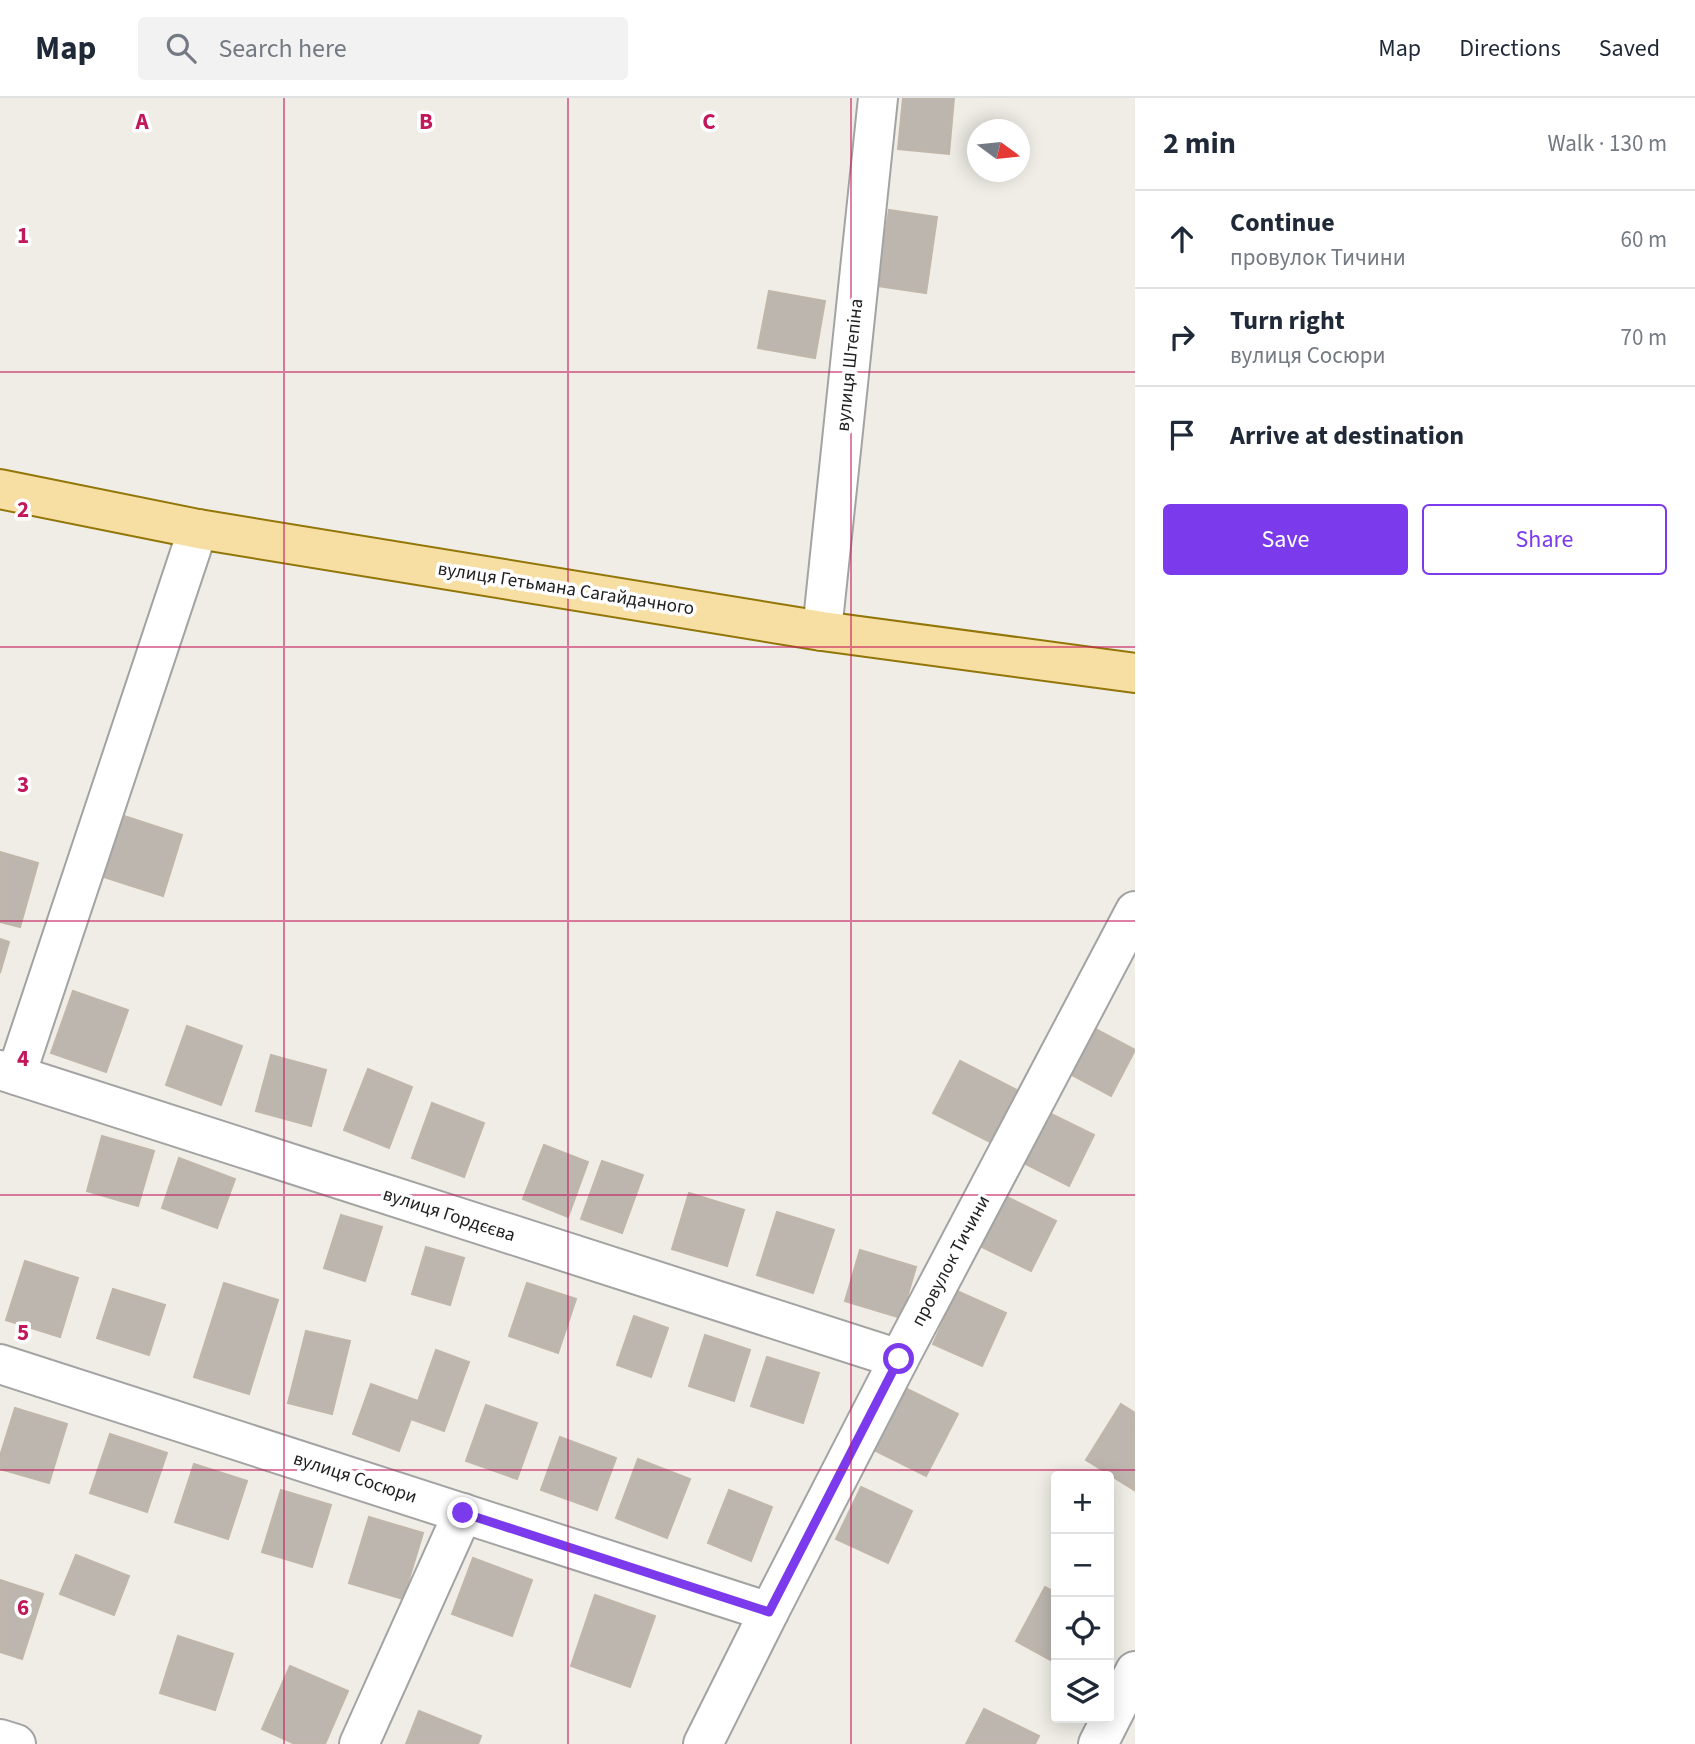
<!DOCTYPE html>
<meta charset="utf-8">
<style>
:root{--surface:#fff;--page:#f2f2f3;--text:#1f2937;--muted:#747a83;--line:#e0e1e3;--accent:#7c3aed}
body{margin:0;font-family:"Source Sans 3",sans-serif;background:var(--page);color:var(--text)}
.controls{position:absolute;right:21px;bottom:21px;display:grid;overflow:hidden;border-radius:7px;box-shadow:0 4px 18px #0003}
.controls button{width:63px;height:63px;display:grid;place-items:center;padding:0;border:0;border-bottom:2px solid var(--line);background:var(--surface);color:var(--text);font:35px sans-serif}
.compass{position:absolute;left:967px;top:21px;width:63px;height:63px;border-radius:50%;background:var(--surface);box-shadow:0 4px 18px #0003;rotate:105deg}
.stop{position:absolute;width:21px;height:21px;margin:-16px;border:5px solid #7c3aed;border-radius:50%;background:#fff}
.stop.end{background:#7c3aed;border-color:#fff;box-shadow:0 2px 7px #0008}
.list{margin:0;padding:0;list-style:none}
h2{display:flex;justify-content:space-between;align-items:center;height:91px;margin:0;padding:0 28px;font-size:30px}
h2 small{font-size:23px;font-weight:400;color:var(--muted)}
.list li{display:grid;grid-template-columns:46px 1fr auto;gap:21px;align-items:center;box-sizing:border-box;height:98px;padding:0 28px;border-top:2px solid var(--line)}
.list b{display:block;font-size:26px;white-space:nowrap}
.list p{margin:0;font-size:23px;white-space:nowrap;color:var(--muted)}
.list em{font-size:23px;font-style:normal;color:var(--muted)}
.actions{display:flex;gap:14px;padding:21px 28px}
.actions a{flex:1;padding:16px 0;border:2px solid var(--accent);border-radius:7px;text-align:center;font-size:24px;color:var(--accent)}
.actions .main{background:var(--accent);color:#fff}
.icon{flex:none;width:38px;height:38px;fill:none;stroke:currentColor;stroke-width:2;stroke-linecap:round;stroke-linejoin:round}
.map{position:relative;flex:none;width:1135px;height:1646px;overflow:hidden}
header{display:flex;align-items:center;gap:42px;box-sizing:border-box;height:98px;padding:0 35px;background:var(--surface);border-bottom:2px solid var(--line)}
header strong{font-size:33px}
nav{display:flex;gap:38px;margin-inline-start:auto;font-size:24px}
.search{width:490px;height:63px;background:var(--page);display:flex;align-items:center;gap:18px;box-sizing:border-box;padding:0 24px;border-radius:7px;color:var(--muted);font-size:26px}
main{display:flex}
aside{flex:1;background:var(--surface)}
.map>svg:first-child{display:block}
.building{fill:#bcb6af;stroke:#c0b6a9;stroke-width:2}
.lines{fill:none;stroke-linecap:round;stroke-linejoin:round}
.minor-casing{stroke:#a3a3a3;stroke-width:42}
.major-casing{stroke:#927608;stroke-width:42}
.minor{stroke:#fff;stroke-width:38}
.major{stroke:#f7dea3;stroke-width:38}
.route{stroke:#7c3aed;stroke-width:9}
.grid{fill:none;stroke:#c2185b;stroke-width:2;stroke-opacity:0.55}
.labels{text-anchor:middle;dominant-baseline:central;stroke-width:7;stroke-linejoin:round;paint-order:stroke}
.street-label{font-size:19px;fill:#1f1f1f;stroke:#fff}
.grid-label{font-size:23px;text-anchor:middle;font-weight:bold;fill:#c2185b;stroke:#fff;stroke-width:7;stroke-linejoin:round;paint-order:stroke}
</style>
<header>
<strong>Map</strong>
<div class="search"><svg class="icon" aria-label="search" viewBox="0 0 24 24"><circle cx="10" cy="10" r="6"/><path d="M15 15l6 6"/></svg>Search here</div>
<nav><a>Map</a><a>Directions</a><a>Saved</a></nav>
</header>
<main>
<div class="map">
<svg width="1135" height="1646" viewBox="0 0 1135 1646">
<rect width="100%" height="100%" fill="#efede6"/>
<g class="building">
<polygon points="903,0 954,0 949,56 898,51"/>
<polygon points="889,112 937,119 926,195 877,188"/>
<polygon points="769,193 825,203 815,260 758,250"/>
<polygon points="121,717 182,737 163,798 101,778"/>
<polygon points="0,754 38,765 20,829 0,824"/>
<polygon points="0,841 9,844 0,875"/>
<polygon points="73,893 128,912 106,974 51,955"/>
<polygon points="1084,925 1135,952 1111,998 1059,970"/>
<polygon points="187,928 242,948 221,1007 166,987"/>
<polygon points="271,957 326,972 311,1028 256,1013"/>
<polygon points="960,963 1017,992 990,1044 933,1015"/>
<polygon points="368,971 412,989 389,1050 344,1032"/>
<polygon points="432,1005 484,1025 464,1079 412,1060"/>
<polygon points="1037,1009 1094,1037 1069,1088 1012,1059"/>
<polygon points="102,1038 154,1053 138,1108 87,1093"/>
<polygon points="544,1047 588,1064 568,1119 523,1101"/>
<polygon points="179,1060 235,1081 217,1130 162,1110"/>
<polygon points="602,1063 643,1077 622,1135 581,1121"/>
<polygon points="689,1095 744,1112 727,1168 672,1151"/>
<polygon points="1005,1098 1056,1123 1031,1173 980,1148"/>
<polygon points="777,1114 834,1132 813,1195 757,1177"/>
<polygon points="341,1117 382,1129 365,1183 324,1170"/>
<polygon points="426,1149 464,1160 450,1207 412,1196"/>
<polygon points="860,1152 916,1169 901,1220 845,1203"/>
<polygon points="25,1163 78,1180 60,1239 6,1222"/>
<polygon points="224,1185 278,1202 249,1296 194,1279"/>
<polygon points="527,1185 576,1201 558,1255 509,1238"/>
<polygon points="113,1191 165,1207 149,1257 97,1240"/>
<polygon points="957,1193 1006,1215 982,1268 933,1246"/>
<polygon points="634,1218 668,1230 651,1279 617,1267"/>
<polygon points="306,1233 350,1243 332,1316 288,1305"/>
<polygon points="705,1237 750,1252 734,1303 689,1288"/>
<polygon points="436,1252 469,1264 444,1333 411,1321 399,1353 353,1336 371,1286 418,1303"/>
<polygon points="767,1259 819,1275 803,1325 751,1308"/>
<polygon points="903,1289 958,1316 926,1378 872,1351"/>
<polygon points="1121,1306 1135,1315 1134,1392 1086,1362"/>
<polygon points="486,1307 537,1325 517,1381 466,1363"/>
<polygon points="15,1310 67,1326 49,1385 0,1371 0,1358"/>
<polygon points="110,1336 167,1355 147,1414 90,1395"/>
<polygon points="560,1339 616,1360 597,1412 541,1392"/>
<polygon points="638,1361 690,1381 667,1440 616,1420"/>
<polygon points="194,1366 247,1383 228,1441 175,1424"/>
<polygon points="861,1389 912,1413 888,1465 836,1441"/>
<polygon points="281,1392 331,1407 312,1469 262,1454"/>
<polygon points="729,1392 772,1409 751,1463 708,1445"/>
<polygon points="369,1419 423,1435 403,1501 349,1485"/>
<polygon points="76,1457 129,1478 114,1517 60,1496"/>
<polygon points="473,1460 532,1482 512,1538 452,1516"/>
<polygon points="0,1482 43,1496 22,1561 0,1554"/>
<polygon points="1045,1489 1056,1495 1056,1565 1016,1543"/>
<polygon points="595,1497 655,1518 630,1589 571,1568"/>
<polygon points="178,1538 233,1556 215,1612 160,1595"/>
<polygon points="290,1568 348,1593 325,1646 295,1646 262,1631"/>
<polygon points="984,1611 1039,1638 1035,1646 966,1646"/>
<polygon points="419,1613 481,1638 478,1646 406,1646"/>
</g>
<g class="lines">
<defs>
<g id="minor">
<polyline points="822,533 878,0"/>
<polyline points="0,972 899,1261"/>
<polyline points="16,977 198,431"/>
<polyline points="0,1266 769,1514 703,1646"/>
<polyline points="769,1514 899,1261 1135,813"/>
<polyline points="0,1641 16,1646"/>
<polyline points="359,1646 463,1415"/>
<polyline points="1098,1646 1135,1573"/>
</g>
<polyline id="major" points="0,391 198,431 822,533 1135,575"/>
</defs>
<use href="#minor" class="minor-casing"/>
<use href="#major" class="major-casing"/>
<use href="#minor" class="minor"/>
<use href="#major" class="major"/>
</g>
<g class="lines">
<polyline class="route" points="463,1415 769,1514 899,1261"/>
</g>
<path class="grid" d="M284,0V1646M568,0V1646M851,0V1646M0,274H1135M0,549H1135M0,823H1135M0,1097H1135M0,1372H1135"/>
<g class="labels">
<g class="street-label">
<text transform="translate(850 267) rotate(-84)">вулиця Штепіна</text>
<text transform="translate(566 491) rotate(9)">вулиця Гетьмана Сагайдачного</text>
<text transform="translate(449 1117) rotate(18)">вулиця Гордєєва</text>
<text transform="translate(951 1163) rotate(-62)">провулок Тичини</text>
<text transform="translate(355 1380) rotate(18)">вулиця Сосюри</text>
</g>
</g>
<g class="grid-label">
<text x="142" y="31">A</text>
<text x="426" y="31">B</text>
<text x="709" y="31">C</text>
<text x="23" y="145">1</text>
<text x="23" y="419">2</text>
<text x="23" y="694">3</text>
<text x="23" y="968">4</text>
<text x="23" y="1242">5</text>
<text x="23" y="1517">6</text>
</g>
</svg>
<div class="controls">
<button>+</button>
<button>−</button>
<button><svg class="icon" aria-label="locate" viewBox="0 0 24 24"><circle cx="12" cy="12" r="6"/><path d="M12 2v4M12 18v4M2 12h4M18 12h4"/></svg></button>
<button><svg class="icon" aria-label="layers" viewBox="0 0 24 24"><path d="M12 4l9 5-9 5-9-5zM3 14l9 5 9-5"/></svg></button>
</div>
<svg class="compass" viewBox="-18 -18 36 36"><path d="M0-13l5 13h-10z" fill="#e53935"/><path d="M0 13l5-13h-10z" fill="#747a83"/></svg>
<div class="stop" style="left:899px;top:1261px"></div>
<div class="stop end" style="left:463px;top:1415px"></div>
</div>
<aside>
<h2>2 min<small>Walk · 130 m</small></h2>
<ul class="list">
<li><svg class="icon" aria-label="ahead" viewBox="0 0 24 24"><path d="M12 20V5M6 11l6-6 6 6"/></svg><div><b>Continue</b><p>провулок Тичини</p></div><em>60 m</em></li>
<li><svg class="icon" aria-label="right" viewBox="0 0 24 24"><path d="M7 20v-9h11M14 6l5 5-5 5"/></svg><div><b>Turn right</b><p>вулиця Сосюри</p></div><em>70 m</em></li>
<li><svg class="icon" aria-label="arrive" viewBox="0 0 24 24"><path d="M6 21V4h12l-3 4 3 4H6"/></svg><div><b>Arrive at destination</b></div></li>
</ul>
<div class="actions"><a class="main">Save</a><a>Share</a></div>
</aside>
</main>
